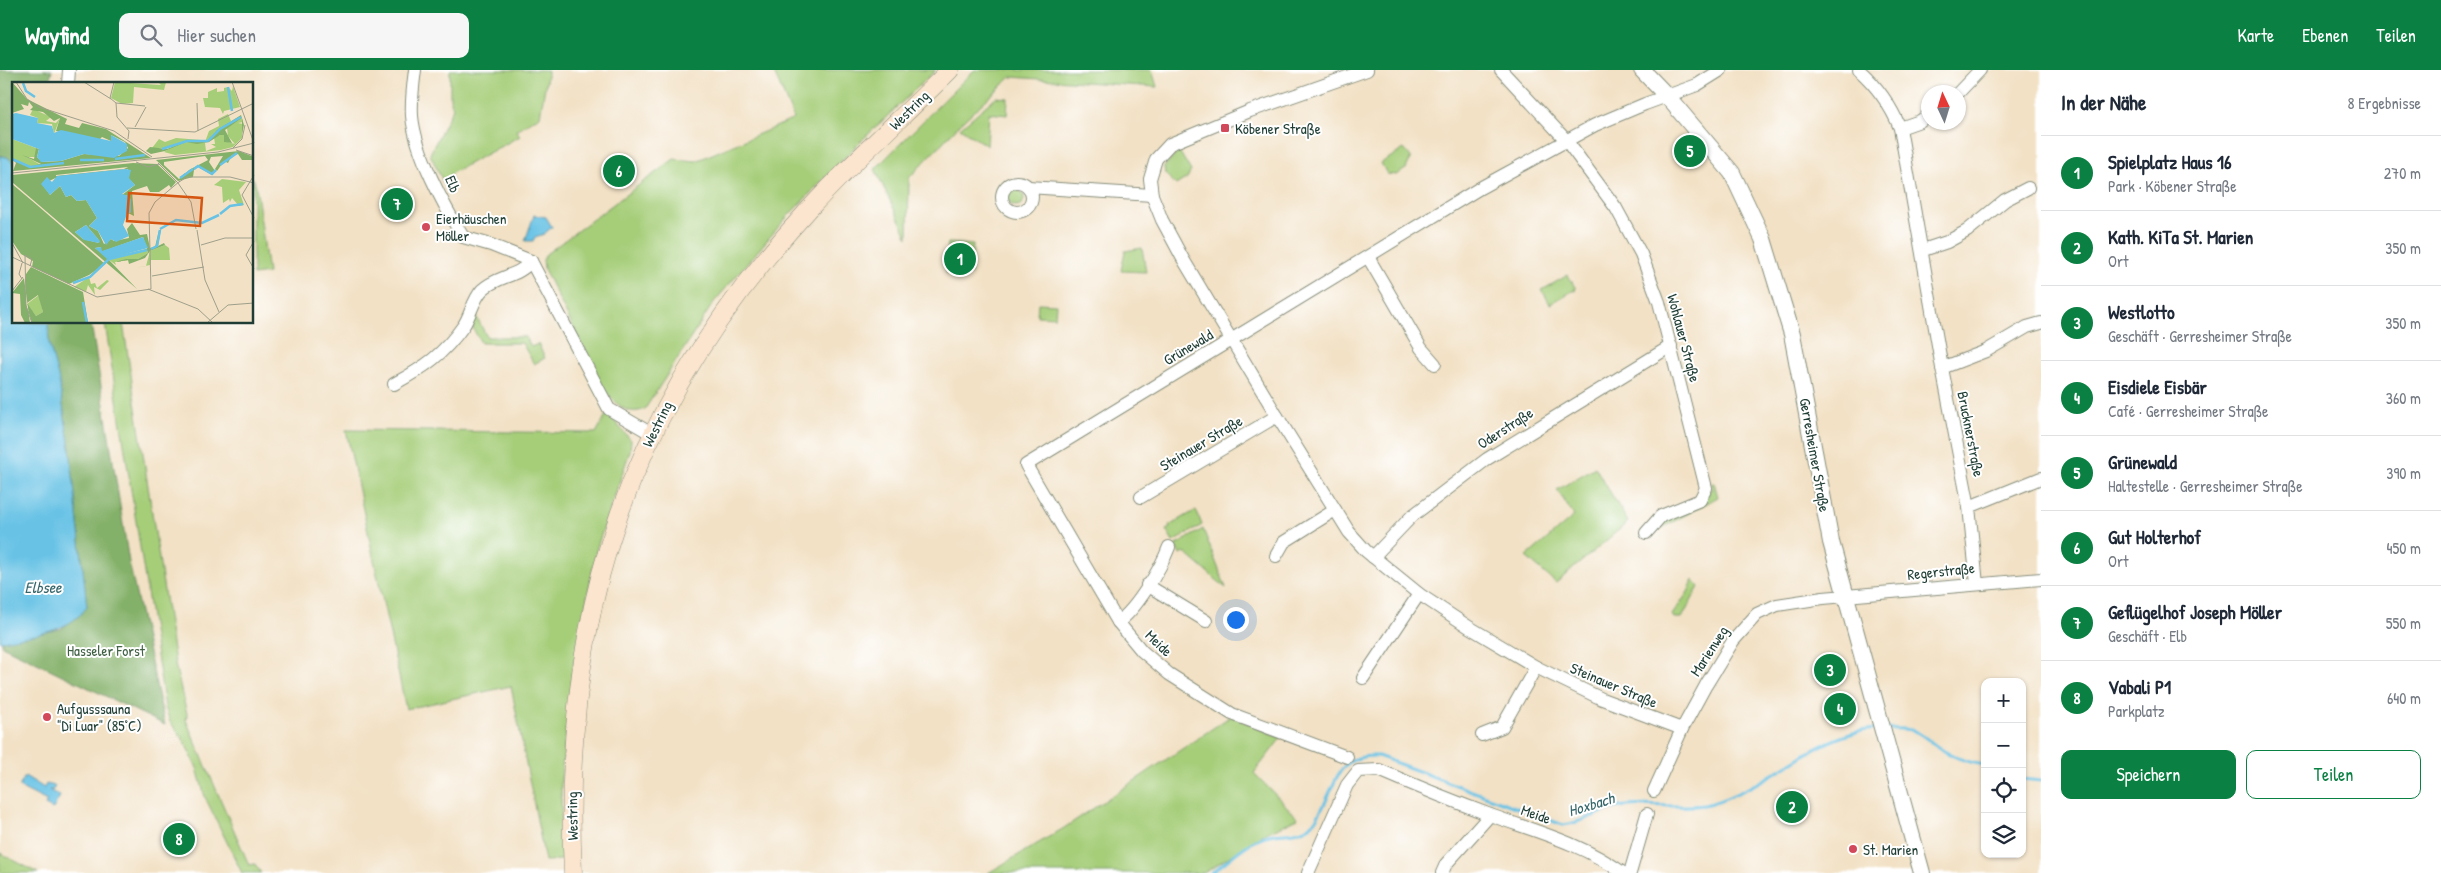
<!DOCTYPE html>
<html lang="de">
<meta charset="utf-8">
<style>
:root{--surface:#fff;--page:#f6f6f7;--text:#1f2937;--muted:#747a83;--line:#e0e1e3;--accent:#0b8043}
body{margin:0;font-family:"Patrick Hand",sans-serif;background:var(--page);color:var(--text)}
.controls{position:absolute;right:15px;bottom:15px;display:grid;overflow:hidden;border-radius:10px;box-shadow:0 1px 4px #0004}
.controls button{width:45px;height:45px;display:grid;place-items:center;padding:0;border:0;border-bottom:1px solid var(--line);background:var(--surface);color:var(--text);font:25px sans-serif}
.compass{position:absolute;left:1921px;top:15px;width:45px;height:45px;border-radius:50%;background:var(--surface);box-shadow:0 1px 4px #0004;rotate:356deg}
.you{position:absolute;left:1235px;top:549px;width:18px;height:18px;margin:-12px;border:4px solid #fff;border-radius:50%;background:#1a73e8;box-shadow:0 0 0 8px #1a73e833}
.badge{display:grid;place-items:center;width:32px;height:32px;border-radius:50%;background:var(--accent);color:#fff;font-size:16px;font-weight:700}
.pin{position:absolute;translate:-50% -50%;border:2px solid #fff;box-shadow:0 1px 5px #0006}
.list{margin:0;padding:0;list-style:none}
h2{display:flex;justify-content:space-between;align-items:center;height:65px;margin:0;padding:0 20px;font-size:21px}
h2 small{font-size:16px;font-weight:400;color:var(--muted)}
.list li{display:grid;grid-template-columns:32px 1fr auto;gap:15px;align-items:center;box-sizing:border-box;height:75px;padding:0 20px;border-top:1px solid var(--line)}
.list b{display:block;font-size:19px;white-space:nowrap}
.list p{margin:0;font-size:16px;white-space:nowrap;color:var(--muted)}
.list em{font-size:16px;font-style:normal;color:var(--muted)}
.actions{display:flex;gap:10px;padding:15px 20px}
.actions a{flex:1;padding:11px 0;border:1px solid var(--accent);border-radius:10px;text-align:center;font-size:18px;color:var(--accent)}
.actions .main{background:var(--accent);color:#fff}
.icon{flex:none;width:28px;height:28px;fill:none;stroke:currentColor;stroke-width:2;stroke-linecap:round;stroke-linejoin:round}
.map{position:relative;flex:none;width:2041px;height:803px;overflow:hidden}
header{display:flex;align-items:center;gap:30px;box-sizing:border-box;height:70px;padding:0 25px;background:var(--accent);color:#fff}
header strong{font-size:24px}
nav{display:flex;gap:28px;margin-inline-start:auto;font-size:18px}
.search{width:350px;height:45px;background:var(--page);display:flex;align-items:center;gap:12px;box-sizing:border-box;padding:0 18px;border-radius:10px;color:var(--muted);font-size:19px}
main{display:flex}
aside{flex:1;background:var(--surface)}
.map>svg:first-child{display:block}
.green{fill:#a6ce79;stroke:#628656}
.forest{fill:#84b169;stroke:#52774e}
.water{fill:#67c2e5;stroke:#43808c}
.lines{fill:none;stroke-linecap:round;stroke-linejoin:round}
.stream{stroke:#67c2e5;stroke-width:3}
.minor-casing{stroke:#888f7c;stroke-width:14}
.tertiary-casing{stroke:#888f7c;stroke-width:18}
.secondary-casing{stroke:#888f7c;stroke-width:19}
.minor{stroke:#fff;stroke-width:12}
.tertiary{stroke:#fff;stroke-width:16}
.secondary{stroke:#fce5cf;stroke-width:18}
.poi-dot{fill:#d1495b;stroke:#fff;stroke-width:2}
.labels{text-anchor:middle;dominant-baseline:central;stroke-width:4;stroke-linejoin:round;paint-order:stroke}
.street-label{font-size:15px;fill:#1f3d34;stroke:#fff}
.poi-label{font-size:15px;fill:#1f3d34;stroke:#fff;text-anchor:start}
.park-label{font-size:15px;fill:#416145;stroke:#fff}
.water-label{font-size:16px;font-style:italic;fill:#356569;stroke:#fff}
.inset-river{fill:none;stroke:#67c2e5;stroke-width:2.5}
.inset-road{fill:none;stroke:#9e9f8b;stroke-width:1}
.view{fill:#d45610;fill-opacity:0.15;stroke:#d45610;stroke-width:2.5}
.inset-edge{fill:none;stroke:#1f3d34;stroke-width:2.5}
</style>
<header>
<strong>Wayfind</strong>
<div class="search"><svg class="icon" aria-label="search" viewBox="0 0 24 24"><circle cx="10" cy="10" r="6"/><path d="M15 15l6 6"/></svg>Hier suchen</div>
<nav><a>Karte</a><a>Ebenen</a><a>Teilen</a></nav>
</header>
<main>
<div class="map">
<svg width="2041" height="803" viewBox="0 0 2041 803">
<rect width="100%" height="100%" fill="#fff"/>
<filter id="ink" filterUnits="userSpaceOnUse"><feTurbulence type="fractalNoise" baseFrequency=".02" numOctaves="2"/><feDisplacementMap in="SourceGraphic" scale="10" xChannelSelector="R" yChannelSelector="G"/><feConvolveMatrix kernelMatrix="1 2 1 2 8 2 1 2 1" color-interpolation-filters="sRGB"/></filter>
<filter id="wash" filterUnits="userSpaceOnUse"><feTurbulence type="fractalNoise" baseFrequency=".0096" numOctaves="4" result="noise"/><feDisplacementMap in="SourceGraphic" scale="20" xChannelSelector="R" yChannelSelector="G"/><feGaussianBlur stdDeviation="1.12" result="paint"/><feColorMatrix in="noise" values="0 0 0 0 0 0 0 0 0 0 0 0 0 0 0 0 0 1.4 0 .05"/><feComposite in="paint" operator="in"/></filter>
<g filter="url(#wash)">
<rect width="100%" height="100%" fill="#f2e1c5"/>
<g class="green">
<polygon points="450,0 548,0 540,46 516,60 520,66 450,104 453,114 446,118 430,84 453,38 450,29"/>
<path d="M773,0H936L860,72L788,146L714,232L645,339C627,347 616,333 605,321L544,199L543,190L546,184L674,89L696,91L794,49Z"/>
<polygon points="974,0 1152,0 1157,17 1011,7 962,52 909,108 908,168 875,99"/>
<polygon points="996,27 1008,28 1007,45 989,43 987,76 960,58"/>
<polygon points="1404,79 1411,87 1406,99 1396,105 1387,104 1381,93"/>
<polygon points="1179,81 1191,101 1187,108 1176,115 1165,104 1164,97"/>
<polygon points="253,108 256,116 268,203 253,205"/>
<circle cx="1016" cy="128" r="8"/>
<polygon points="948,173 973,175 971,204 946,203"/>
<polygon points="1142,178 1146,202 1121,201 1125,181"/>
<polygon points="1568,205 1576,219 1550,234 1542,220"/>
<polygon points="1038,233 1056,234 1055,247 1037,246"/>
<polygon points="474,242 487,267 526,267 531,277 538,274 545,288 534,294 522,273 481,273 469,251"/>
<polygon points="105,253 123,253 176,599 187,644 186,650 249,795 255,794 261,803 242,803 205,727 197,698 183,669 170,652 165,637"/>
<polygon points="607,343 631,370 630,381 597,477 572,603 561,709 562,790 545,791 511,616 406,639 346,360 596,363"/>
<polygon points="1595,397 1628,452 1556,513 1526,487 1574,446 1557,420"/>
<polygon points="1714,412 1718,427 1660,459 1664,450 1711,420 1712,413"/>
<polygon points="1196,440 1202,455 1173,472 1166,460 1170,458 1169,456"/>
<polygon points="1203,459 1226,518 1184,482 1180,484 1175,476"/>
<polygon points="1693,510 1699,517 1682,548 1674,548 1672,545 1688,522"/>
<polygon points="1231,646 1281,668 1254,703 1298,748 1264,764 1204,803 988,803 1064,758"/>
<polygon points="0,783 38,803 0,803"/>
</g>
<g class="forest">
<polygon points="0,0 52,0 50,8 51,14 14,14 14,93 7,87 0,86"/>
<polygon points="48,253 91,253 129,492 165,655 2,576 2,571 61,559 87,537 70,378 58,306 49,273"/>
</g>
<g class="water">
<path d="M0,86L7,87L14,93V252L48,253L49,273L58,306L70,378L87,537C68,563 32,565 2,571H0Z"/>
<polygon points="534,145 546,147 552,157 544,164 535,167 533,171 525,171"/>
<polygon points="25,706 44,718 46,714 55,716 53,720 49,720 60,726 53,739 45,735 47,731 19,717"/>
</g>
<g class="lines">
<g class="stream">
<path d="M1888,659C1923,657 1919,666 1944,681C1957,689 1970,693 1985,695"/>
<polyline points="2022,709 2041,711"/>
<path d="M1211,803C1228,791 1248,770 1269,765C1282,762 1297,765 1310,756C1316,751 1319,744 1323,737C1338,708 1339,684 1378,686L1563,755C1584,753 1600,740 1620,737C1648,732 1676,739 1704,735C1715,733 1729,727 1740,722C1784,702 1826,662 1877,659"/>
</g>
</g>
</g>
<g filter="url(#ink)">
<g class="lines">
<defs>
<g id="minor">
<path d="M415,0C413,15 411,31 412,46C415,82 444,136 463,167L491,175L531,191L609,339L652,364"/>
<polyline points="1367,0 1250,41 1170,74 1156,89 1150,109 1152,125 1162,150 1183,189 1277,346 1349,462 1366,481 1419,524 1469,557 1536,597 1602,629 1682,659"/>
<polyline points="1501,0 1566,70 1616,138 1641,184 1659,232 1706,418 1700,430 1661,446 1646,463"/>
<path d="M1859,0C1878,17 1890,34 1900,58L1942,298L1969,437L1977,514"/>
<polyline points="68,14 69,0"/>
<polyline points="1958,23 1980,0"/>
<polyline points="1900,58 1920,51 1928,45"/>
<circle cx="1017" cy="127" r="15"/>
<polyline points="1028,117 1152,125"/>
<polyline points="1923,180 1947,172 1967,161 2005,130 2028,118"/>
<polyline points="1368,187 1421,278 1435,294"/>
<polyline points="1942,298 1986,281 2027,257 2041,253"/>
<path d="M394,314C425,297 443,285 464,255C471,244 473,230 482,220C496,206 519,207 531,191"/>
<polyline points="1141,427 1277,346"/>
<polyline points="1969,437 2041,408"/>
<polyline points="1276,486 1284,472 1335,440"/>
<polyline points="1373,487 1412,446 1487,389 1671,276"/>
<polyline points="1147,515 1206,551"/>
<path d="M1118,552C1136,540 1161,498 1169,477"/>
<polyline points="1363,608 1419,524"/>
<polyline points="1482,665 1502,657 1536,597"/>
<polyline points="1347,687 1232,644 1169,604 1142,581 1118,552 1026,395 1480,118 1595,55 1645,34 1697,15 1721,0"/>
<polyline points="1654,721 1682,659 1706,615 1733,571 1757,544 1777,535 1823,528 2041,509"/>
<path d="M1308,803L1347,715L1358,701L1379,700C1416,716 1455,732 1493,746C1540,763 1581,773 1623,803"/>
<polyline points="1442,803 1446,794 1490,745"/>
<polyline points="1630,803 1647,744"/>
</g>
<polyline id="tertiary" points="1642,0 1667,26 1732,103 1763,169 1792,264 1831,472 1922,803"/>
<path id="secondary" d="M573,803C560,539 630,332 811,137C855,89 904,46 950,0"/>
</defs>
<use href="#minor" class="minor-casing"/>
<use href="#tertiary" class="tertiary-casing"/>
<use href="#secondary" class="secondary-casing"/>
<use href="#minor" class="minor"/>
<use href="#tertiary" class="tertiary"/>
<use href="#secondary" class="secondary"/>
</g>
</g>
<g class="poi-dot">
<rect x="1220" y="53" width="10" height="10" rx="2.5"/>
<circle cx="426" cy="157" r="5"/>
<circle cx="47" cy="647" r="5"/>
<circle cx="1853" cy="779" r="5"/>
</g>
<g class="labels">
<g class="street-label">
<text transform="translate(909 40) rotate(-45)">Westring</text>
<text transform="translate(453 114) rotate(67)">Elb</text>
<text transform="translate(1684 268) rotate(75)">Wohlauer Straße</text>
<text transform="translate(1188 277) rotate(-31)">Grünewald</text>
<text transform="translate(657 354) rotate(-64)">Westring</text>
<text transform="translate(1505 358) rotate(-33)">Oderstraße</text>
<text transform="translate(1971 364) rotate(79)">Brucknerstraße</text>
<text transform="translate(1201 373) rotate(-31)">Steinauer Straße</text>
<text transform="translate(1815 385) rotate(80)">Gerresheimer Straße</text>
<text transform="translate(1941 501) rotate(-6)">Regerstraße</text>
<text transform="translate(1159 573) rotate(44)">Meide</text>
<text transform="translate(1709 581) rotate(-57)">Marienweg</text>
<text transform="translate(1614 615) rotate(23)">Steinauer Straße</text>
<text transform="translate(1536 744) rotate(19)">Meide</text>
<text transform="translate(572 746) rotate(-91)">Westring</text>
</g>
<g class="poi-label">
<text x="1235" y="58">Köbener Straße</text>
<text x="436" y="148">Eierhäuschen<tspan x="436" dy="17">Möller</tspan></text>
<text x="57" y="638">Aufgusssauna<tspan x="57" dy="17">"Di Luar" (85°C)</tspan></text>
<text x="1863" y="779">St. Marien</text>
</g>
<g class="park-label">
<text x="106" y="580">Hasseler Forst</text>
</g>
<g class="water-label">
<text x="43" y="517">Elbsee</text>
<text transform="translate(1591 734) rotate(-17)">Hoxbach</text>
</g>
</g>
<g transform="translate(12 12)">
<rect width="241" height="241" fill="#f2e1c5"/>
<path d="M103,0L149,3L146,0H154L152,8L122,5L121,21L110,22L99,16ZM221,4L228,25L212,29L211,32L208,26L193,25L191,16H196V10L205,6V10L212,9V6L216,5L220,9ZM21,27L39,35L34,39L44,41L48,36L42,52L40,42L25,41L26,36L18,33ZM216,32L219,39L193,60L197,49L207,44L206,37ZM230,36L231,40L226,41L231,42L230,56L221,65L209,68L163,73L152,70L165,62L176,60L193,61L194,69L204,65L199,62H203L202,55L208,53H212V59L223,62L216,54L215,46ZM164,56L189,58L192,60L175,59L155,66H140L147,57L153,60ZM0,57L24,66V75H15L29,83L19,84L0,77ZM210,97L234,100L227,108L232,123L227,124L220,116L218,120L217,117L211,121L210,105L202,103ZM153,163L157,166L158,178H139L138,183L123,186L134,184L138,169ZM135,168L136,171L126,177L103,180L104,183L97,178ZM77,195L79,202L83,201L85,206L95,198L97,199L88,208L82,205L83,213L76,203L74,210L62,205ZM27,213L31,230L24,234L15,222Z" fill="#a6ce79"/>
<path d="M0,0L15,17L55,37L53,42L67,46L70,41L94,47L139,76L1,89L4,81L0,77L19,84L29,82L10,73V68V73L22,77L24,66L27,67L25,75L30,80L49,79L72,72L107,74L116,66L113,60L99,53V59L90,55L87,58L44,49L48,36L42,39L31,30L18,28L21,25L17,20L16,24L9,22L12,27L0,31ZM229,33L232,43L230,52V36L213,48L220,61L212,60V53H208L197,60L185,62L174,60L153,69L139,72L134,69L138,65L155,67L175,59H196L205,48ZM227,69L242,75L241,78H230L226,72L220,73L216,81L212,79L205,89L203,87L211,74L199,75L197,80L203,89L200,93L186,85L182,88L181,95L166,99L144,78ZM193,74L196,78L177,88L168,97L173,92V91L167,97L152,83V80ZM121,81L145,82L164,100L159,106L157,103L147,110H138L135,104L120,109L122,134L116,131L119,130L117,114L110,113L123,103L117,97L116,87L46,95L30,102L38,113L48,104L54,115L59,113L65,119L74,118L85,136L77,144L86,149L92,162L99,157L102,159L117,156L115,147L120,141L128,153L135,152L138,166L143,165L147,148H148L149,147L146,164L152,161L153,163L138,169L133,176L117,182L116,178L103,180L114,177H126L136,171L135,168L97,178L125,207L0,100V93ZM116,85L112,87L44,94V93ZM74,143L86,157L87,161L71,157L63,150ZM131,155L135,167L96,176L83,166L89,165V170ZM0,102L25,123L93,182L77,193L57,202L20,185L21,179L9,172L0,159ZM19,185L71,210L76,241H20L14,222V192ZM26,213L31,230L24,234L15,221ZM12,196L18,241H13L9,233L8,212L0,211Z" fill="#84b169" fill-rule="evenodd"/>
<path d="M4,31L26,36L25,41L40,44L42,51L49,48L99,59V53L115,62V69L102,76L72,72L49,79L29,80L25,75L27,67L0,57V32ZM114,87L119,88L117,96L123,103L110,112L117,114L119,118V130L115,132L111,143L117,154L104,160L99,157L94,163L86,149L77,144L85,136L74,118L65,119L59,113L54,115L48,104L38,113L29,102L35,95L40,100L45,94ZM74,143L88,159L87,161L72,158L63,150ZM131,155L136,166L95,177L83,166L89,165L90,169Z" fill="#67c2e5"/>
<path class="inset-river" d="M11,1L14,9L23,15M216,5L220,29M150,67L175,59H196L208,47L229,35M0,77L18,85L52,81M103,77L133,73M68,78H92M208,83L225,71M182,87L186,84L200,92L204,88M168,96L181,87M208,132L218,124L231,122M148,147L164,138L190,141L207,133M139,167L145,164L148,148M61,201L78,195L97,177L135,168M71,220L75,241"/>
<path class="inset-road" d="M4,0L15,17L27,25L102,49L140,75M72,0L99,17M102,0L98,16L104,21L105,35L117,49L116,57M220,0L242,61M104,21L133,24M185,21L186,49M123,45L134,25M115,46L183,50L242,21M221,66L230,57L233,43M224,68L242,74M124,80L136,85L147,82M146,81L166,101M0,91L206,70L242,61M242,93L230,113L242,136M167,100L175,95H218L242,101M166,101L179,120L184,147M185,148L193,198L207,230M242,159L234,173L242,187M0,161L11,181M189,163L213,156H242M0,175L85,215L139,207M10,181L7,192L10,197M18,184L20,177L13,173L14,224L20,241M140,194L192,185M136,207L186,227L201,241M139,207L137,131L143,120L168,99M0,209L11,195M195,241L216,223L242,221"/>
<path class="view" d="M117,111L190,116L188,144L115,139Z"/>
<rect width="241" height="241" class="inset-edge"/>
</g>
</svg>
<div class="controls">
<button>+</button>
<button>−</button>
<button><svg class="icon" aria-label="locate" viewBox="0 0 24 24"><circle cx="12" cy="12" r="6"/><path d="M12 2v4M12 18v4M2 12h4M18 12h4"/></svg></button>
<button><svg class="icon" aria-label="layers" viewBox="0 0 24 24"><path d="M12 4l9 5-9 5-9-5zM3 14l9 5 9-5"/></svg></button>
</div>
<svg class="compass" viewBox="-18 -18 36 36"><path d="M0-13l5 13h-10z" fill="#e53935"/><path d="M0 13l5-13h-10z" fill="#747a83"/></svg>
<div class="you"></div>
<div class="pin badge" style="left:960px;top:189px">1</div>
<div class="pin badge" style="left:1792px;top:737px">2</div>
<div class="pin badge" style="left:1830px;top:600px">3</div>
<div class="pin badge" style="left:1840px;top:639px">4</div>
<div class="pin badge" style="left:1690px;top:81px">5</div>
<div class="pin badge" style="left:619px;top:101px">6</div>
<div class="pin badge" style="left:397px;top:134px">7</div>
<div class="pin badge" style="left:179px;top:769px">8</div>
</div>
<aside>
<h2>In der Nähe<small>8 Ergebnisse</small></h2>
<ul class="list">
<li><span class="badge">1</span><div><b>Spielplatz Haus 16</b><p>Park · Köbener Straße</p></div><em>270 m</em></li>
<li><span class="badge">2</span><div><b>Kath. KiTa St. Marien</b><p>Ort</p></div><em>350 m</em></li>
<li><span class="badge">3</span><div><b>Westlotto</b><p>Geschäft · Gerresheimer Straße</p></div><em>350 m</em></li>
<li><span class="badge">4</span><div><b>Eisdiele Eisbär</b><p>Café · Gerresheimer Straße</p></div><em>360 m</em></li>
<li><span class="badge">5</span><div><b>Grünewald</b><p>Haltestelle · Gerresheimer Straße</p></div><em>390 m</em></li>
<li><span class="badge">6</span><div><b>Gut Holterhof</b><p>Ort</p></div><em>450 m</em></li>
<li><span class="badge">7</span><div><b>Geflügelhof Joseph Möller</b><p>Geschäft · Elb</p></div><em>550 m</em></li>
<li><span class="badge">8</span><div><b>Vabali P1</b><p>Parkplatz</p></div><em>640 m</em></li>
</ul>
<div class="actions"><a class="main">Speichern</a><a>Teilen</a></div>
</aside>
</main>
